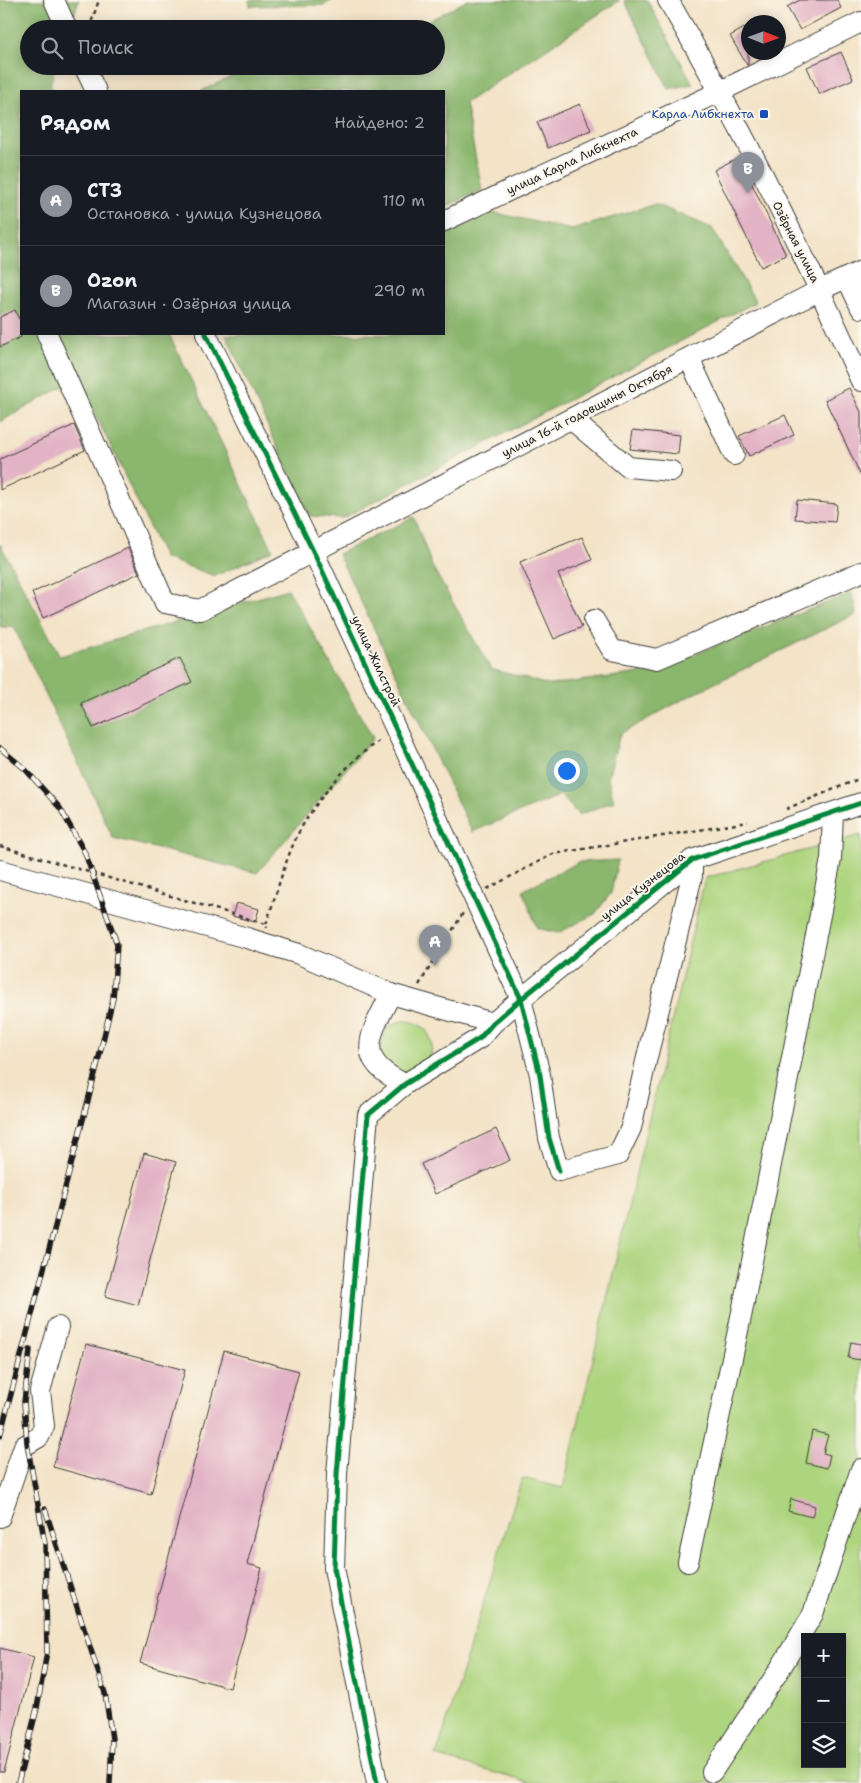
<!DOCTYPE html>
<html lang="ru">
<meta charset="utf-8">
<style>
:root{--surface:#171b24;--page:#242831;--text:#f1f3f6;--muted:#9ea1a6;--line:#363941;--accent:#8c9099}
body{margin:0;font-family:"Shantell Sans",sans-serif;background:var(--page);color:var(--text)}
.controls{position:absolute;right:15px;bottom:15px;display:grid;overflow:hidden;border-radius:0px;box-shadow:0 2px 12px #0003}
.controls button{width:45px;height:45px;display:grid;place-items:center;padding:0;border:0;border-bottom:1px solid var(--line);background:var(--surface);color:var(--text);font:25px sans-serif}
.compass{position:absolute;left:741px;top:15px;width:45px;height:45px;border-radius:50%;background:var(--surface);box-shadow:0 2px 12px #0003;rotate:91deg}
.you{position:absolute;left:566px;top:770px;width:18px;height:18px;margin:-12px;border:4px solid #fff;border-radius:50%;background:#1a73e8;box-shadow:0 0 0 8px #1a73e833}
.badge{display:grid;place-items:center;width:32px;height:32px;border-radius:50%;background:var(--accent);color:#fff;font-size:16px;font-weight:700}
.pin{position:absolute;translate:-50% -41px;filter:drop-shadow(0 1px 2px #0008)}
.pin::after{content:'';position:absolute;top:26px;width:18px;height:15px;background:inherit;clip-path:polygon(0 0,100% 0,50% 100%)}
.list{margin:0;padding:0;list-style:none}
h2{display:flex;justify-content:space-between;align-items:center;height:65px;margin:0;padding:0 20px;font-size:21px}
h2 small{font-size:16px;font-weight:400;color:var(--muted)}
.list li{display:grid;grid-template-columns:32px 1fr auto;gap:15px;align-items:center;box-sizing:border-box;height:90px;padding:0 20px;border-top:1px solid var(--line)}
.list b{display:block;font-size:19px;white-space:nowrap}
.list p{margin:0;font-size:16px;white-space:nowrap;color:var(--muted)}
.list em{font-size:16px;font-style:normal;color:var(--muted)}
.icon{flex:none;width:28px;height:28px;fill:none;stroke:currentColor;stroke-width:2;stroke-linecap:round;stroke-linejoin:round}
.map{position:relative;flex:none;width:861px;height:1783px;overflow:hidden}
.search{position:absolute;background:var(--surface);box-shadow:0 2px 12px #0003;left:20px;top:20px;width:425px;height:55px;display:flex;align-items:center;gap:12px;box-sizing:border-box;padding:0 18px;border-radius:28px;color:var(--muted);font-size:19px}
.panel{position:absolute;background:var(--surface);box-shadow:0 2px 12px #0003;left:20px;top:90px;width:425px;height:245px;border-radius:0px}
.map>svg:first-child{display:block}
.green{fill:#add47e;stroke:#64784d;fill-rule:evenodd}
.forest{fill:#8ab66d;stroke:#536944}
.building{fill:#e2b2c5}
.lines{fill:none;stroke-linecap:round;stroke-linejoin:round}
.minor-casing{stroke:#3c3a36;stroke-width:22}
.path{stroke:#3c3a36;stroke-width:2.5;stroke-dasharray:4 4;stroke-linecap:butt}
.minor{stroke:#fff;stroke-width:20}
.rail-casing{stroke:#1c1c1c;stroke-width:5.5}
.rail{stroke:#fbf7ec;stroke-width:4;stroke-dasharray:11;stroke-linecap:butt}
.cycleway-casing{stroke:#fbf7ec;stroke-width:8}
.cycleway{stroke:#00873e;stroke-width:5}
.transit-dot{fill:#1a4fb4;stroke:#fbf7ec;stroke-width:2}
.labels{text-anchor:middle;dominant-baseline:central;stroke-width:4;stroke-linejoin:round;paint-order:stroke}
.transit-label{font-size:12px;fill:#164399;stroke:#fbf7ec;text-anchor:end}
.street-label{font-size:12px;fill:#1c1c1c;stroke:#fbf7ec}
</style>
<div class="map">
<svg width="861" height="1783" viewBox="0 0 861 1783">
<rect width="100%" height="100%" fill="#fbf7ec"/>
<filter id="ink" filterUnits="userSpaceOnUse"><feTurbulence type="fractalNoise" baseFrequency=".02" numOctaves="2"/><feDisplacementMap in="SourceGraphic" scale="10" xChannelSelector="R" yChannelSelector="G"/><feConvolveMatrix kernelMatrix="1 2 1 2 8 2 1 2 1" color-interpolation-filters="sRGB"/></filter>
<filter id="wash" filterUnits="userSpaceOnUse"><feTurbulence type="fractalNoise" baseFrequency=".0096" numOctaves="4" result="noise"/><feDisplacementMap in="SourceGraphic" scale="20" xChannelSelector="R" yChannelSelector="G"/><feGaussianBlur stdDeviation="1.12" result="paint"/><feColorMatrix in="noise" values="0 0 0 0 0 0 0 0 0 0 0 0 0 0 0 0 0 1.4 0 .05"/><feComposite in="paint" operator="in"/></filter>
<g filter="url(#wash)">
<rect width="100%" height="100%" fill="#f3e3c7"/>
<g class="green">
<path d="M861,835V1783H530L436,1756L522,1478L563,1488L705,878ZM805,1637H842V1764H805Z"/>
<circle cx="406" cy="1047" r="26"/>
</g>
<g class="forest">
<polygon points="0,0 79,0 69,29 29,29 29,66 56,66 50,84 53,91 21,91 21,334 169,334 273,550 215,576 164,558 78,378 0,422"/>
<polygon points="249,0 333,0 324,5 250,6"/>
<polygon points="468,0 620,0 465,103 482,190 444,208 444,91 201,91 254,66 436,66 436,29 413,29"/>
<polygon points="624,0 647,0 693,84 669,89"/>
<polygon points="655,204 712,228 756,302 343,518 309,516 226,335 444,334 444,235 492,212 572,230"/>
<polygon points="414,517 432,566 491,669 549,685 648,672 852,593 856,614 693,694 620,734 608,778 614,801 579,815 560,795 472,832 338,554"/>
<polygon points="0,544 60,656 288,589 373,738 257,873 113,838 14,627 0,627"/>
<polygon points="618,860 611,893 595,914 558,933 537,928 523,890 579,862"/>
</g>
<g id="blocks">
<g class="building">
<polygon points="800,0 837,0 841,8 800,30 787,7"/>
<polygon points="748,26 748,64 747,65 730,36"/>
<polygon points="841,52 853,79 819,94 807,67"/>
<polygon points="580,104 591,130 548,148 537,122"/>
<polygon points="739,157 786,255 761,267 714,170"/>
<polygon points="15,310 21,323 21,337 0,347 0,317"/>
<polygon points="849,388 861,412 861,476 825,400"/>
<polygon points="785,415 794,435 749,456 739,436"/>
<polygon points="74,425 85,450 0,490 0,459"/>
<polygon points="633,430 680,435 678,454 630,449"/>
<polygon points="797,500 837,504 835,522 795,519"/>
<polygon points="582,537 592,560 558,574 582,627 554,639 520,562"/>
<polygon points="128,548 139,573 43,618 32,593"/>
<polygon points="180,658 192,682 93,728 81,703"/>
<polygon points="236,903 259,909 255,922 232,916"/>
<polygon points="496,1129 510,1160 435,1194 421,1164"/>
<polygon points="144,1153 176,1162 138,1305 105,1296"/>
<polygon points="851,1342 861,1344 861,1360 848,1358"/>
<polygon points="86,1344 185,1370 151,1494 53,1467"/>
<polygon points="224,1351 299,1371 247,1564 262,1568 230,1688 140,1663"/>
<polygon points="812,1431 828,1435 823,1453 830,1455 827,1468 806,1463"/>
<polygon points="791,1499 815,1506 812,1517 788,1511"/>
<polygon points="0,1648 34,1657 4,1772 0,1772"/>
</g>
</g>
</g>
<g filter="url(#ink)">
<use href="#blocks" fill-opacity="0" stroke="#3c3a36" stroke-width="1"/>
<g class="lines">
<defs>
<g id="minor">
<polyline points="54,0 67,29"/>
<path d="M668,0C740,123 803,251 861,381"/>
<polyline points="84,66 96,91"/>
<polyline points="444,221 721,91 861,22"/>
<polyline points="847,278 861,308"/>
<polyline points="47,334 165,603 200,610 820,290 861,271"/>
<polyline points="206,334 314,553 521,999 540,1075 549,1138 559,1171 618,1155 631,1128 647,1057 692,876 692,860"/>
<polyline points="689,358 734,455"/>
<polyline points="571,419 628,467 671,471"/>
<polyline points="594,620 612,650 657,659 861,572"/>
<polyline points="0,870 247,938 299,954 391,994 493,1023"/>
<path d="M391,994C370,1035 352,1060 405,1084"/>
<polyline points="0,1517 24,1446 39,1437 44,1426 40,1391 58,1327"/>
<polyline points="688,1562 742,1312 831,859 833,814"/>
<polyline points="712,1772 778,1672 813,1614 861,1469"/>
<polyline points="377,1783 334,1568 337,1474 368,1115 405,1084 480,1038 493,1023 521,999 692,860 861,803"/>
</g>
</defs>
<use href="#minor" class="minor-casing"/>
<g class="path">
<polyline points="89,29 99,0"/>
<polyline points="786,809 861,778"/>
<polyline points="0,846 266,924 267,928"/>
<polyline points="487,889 553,854 748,822"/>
<path d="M266,924C276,896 284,863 297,836C312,805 352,756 382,739"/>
<polyline points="419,985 463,913"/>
</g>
<use href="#minor" class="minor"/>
<defs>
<g id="rail">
<polyline points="0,748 25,769 60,808 85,853 117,944 113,998 96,1070 0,1436"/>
<polyline points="45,1509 105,1693 112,1739 110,1783"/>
<polyline points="18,1783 37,1708 47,1652 45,1544 27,1443 24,1402 30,1350"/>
</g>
</defs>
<use href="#rail" class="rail-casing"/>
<use href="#rail" class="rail"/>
<defs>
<g id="cycleway">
<polyline points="206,334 314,553 521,999 540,1075 549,1138 559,1171"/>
<polyline points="377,1783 334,1568 337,1474 368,1115 405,1084 480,1038 493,1023 521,999 692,860 861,803"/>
</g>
</defs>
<use href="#cycleway" class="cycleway-casing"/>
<use href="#cycleway" class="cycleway"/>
</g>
</g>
<rect class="transit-dot" x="759" y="109" width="10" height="10" rx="2.5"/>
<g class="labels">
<g class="transit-label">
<text x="754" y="114">Карла Либкнехта</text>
</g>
<g class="street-label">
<text transform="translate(572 161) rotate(-25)">улица Карла Либкнехта</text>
<text transform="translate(796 242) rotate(63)">Озёрная улица</text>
<text transform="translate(587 411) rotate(-27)">улица 16-й годовщины Октября</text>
<text transform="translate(376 661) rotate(65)">улица Жилстрой</text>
<text transform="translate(643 886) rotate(-38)">улица Кузнецова</text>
</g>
</g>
</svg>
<div class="controls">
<button>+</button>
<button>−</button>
<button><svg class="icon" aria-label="layers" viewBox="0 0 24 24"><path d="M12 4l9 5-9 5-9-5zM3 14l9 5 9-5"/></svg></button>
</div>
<svg class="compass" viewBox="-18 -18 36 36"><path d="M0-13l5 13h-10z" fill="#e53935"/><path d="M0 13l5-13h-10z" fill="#9ea1a6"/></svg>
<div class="you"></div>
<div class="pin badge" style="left:435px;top:966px">A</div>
<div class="pin badge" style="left:748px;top:193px">B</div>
<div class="search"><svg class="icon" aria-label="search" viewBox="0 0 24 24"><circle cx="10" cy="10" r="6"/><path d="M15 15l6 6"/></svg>Поиск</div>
<section class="panel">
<h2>Рядом<small>Найдено: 2</small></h2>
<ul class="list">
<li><span class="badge">A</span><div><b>СТЗ</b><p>Остановка · улица Кузнецова</p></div><em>110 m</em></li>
<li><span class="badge">B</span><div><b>Ozon</b><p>Магазин · Озёрная улица</p></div><em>290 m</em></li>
</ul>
</section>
</div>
